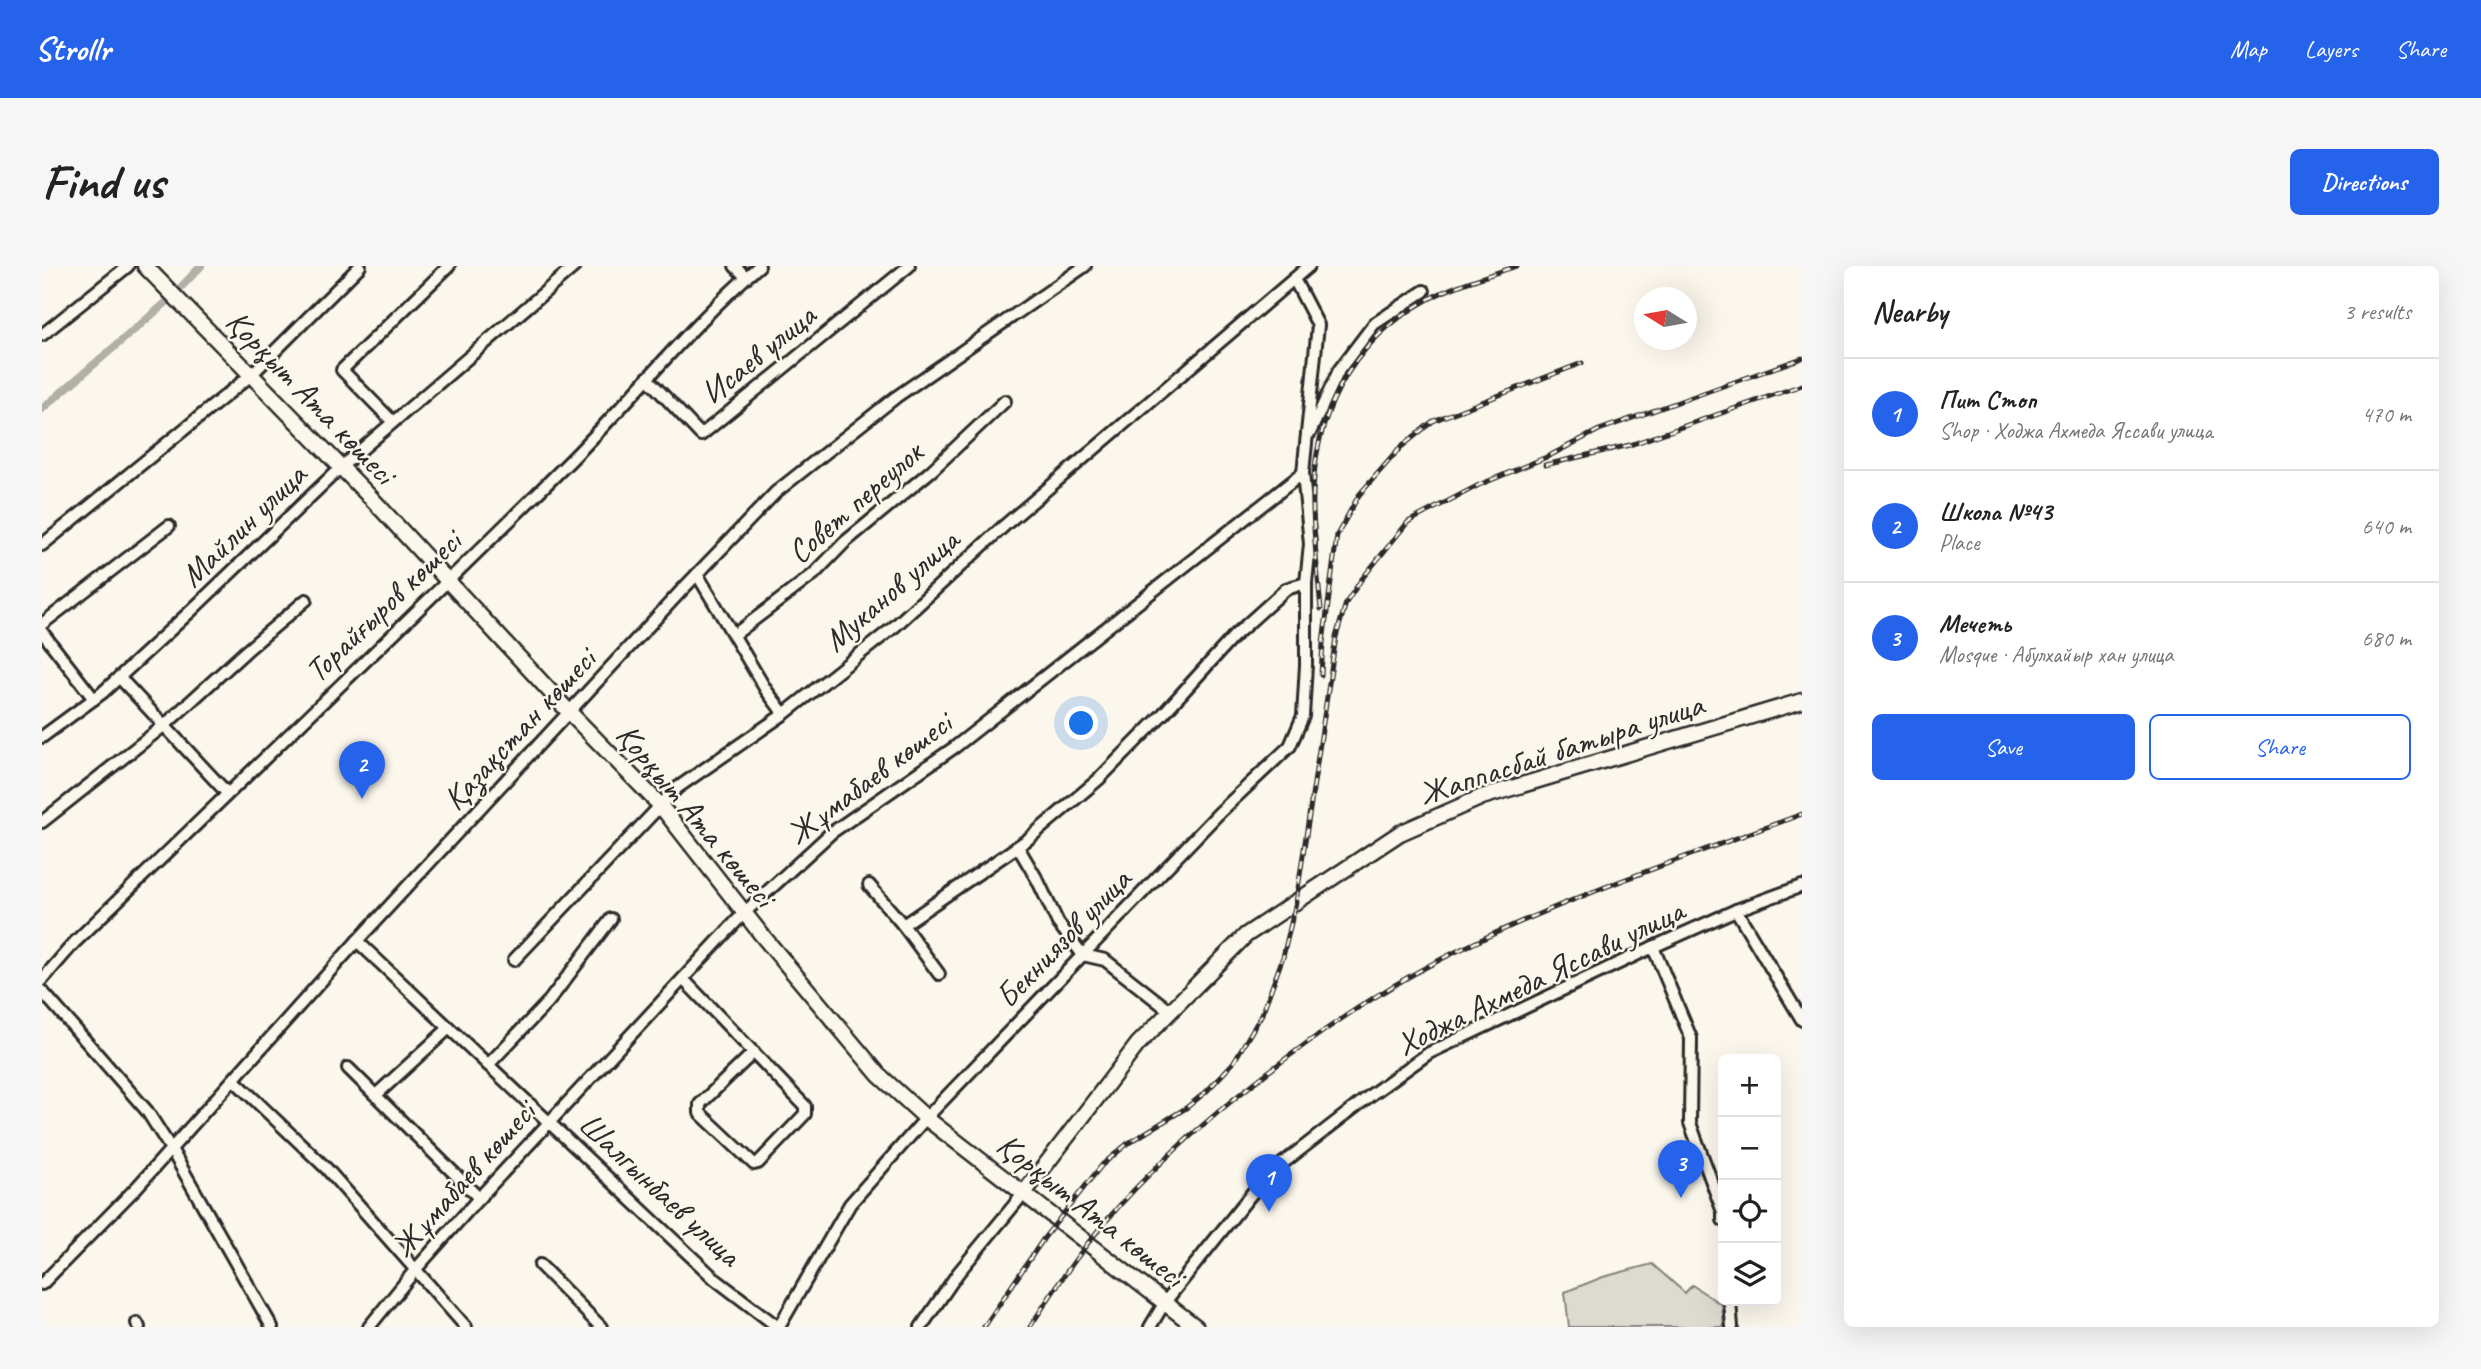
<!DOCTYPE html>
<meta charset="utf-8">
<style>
:root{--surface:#fff;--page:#f6f6f6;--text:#222;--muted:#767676;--line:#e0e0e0;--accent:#2563eb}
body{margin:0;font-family:Caveat,sans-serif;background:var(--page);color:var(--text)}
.controls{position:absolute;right:21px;bottom:21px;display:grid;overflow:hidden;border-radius:10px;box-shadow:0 7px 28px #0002}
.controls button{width:63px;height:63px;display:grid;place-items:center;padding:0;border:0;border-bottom:2px solid var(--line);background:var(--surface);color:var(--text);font:35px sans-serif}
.compass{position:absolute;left:1592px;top:21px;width:63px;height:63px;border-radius:50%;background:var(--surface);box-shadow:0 7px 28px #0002;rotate:281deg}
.you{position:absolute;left:1040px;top:458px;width:24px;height:24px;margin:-18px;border:5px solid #fff;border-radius:50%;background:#1a73e8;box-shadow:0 0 0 10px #1a73e833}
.badge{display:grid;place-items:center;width:46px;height:46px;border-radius:50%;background:var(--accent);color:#fff;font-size:23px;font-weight:700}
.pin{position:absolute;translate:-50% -58px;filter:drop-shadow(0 2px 4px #0008)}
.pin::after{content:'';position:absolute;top:37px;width:24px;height:21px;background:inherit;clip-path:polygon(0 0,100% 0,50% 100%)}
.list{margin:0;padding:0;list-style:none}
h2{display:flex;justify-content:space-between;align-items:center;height:91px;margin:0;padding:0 28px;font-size:30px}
h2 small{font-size:23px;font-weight:400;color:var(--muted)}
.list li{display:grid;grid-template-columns:46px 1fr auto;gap:21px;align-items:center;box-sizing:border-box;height:112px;padding:0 28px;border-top:2px solid var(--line)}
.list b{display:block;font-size:26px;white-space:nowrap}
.list p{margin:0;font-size:23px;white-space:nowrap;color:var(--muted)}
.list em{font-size:23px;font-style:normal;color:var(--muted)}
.actions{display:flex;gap:14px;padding:21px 28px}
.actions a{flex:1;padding:16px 0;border:2px solid var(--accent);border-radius:10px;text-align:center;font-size:24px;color:var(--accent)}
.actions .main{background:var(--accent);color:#fff}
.icon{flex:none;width:38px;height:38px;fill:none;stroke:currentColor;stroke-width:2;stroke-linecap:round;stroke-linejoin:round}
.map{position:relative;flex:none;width:1760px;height:1061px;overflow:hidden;border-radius:10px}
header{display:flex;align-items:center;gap:42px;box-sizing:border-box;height:98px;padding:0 35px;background:var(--accent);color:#fff}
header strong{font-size:33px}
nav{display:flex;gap:38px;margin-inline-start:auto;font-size:24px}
.intro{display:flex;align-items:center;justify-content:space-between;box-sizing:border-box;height:168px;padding:0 42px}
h1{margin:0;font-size:49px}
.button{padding:18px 32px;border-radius:10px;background:var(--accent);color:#fff;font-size:24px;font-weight:700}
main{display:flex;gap:42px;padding:0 42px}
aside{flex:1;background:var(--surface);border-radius:10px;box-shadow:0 7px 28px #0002}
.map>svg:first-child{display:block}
.green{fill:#dddad0;stroke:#84827e;stroke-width:2}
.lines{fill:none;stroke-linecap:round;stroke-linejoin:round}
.canal{stroke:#b1afa7;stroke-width:8}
.minor-casing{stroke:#2b2b2b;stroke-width:16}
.major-casing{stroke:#2b2b2b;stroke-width:19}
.minor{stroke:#fbf7ec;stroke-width:10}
.major{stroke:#fbf7ec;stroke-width:14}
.rail-casing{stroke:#2b2b2b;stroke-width:5}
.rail{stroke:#fbf7ec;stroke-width:2.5;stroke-dasharray:8;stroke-linecap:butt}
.labels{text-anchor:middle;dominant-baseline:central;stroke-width:5;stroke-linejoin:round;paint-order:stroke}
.street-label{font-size:33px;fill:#2b2b2b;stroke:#fbf7ec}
</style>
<header>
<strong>Strollr</strong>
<nav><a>Map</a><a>Layers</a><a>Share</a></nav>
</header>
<div class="intro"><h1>Find us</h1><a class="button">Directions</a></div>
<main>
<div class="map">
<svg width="1760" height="1061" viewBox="0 0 1760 1061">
<rect width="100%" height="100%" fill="#fbf7ec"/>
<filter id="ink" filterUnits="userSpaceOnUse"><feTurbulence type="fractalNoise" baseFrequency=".0143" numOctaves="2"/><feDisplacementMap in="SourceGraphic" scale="14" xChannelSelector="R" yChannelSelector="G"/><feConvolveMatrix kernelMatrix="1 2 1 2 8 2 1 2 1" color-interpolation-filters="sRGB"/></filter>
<g filter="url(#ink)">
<polygon class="green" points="1610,998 1643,1027 1650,1019 1680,1039 1682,1061 1527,1061 1523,1026 1561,1011"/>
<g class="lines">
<polyline class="canal" points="0,143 127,34 159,0"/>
<defs>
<g id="minor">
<polyline points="693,0 704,11"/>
<polyline points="1252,13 1276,59 1261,207 1268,278 1264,317"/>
<polyline points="0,69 86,0"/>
<polyline points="605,112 659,169 867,0"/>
<polyline points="351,156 300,104 407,0"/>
<polyline points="1268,167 1297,104 1332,58 1382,25"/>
<polyline points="0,279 209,109 318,0"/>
<polyline points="655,308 724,424 742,448"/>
<polyline points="0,358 127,260"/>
<polyline points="0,366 52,433"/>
<polyline points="692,369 772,308 803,276 889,205 963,135"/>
<polyline points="77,411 185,527"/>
<polyline points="0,471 60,427 151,343 299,201 533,0"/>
<polyline points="0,556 124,458 204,385 264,334"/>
<polyline points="976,581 996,615 1016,657 1041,689 1063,694 1128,745"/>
<polyline points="827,619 861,659 897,708"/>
<polyline points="1694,644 1760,754"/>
<polyline points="315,675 673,1013 736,1061"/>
<polyline points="1611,681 1649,772 1648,857 1681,946 1681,954"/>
<polyline points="472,694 635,522 742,448 852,361 963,259 1267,0"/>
<polyline points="641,713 763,840 763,848 716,897 712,898 658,847 658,838 712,786"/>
<path d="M0,714L32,677C197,516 365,357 529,194C593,130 648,59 717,0"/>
<polyline points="0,725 105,845 129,883 230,1061"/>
<polyline points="446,799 507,735 569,653"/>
<polyline points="306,802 437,932"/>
<polyline points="192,814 284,902 424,1061"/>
<polyline points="334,829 407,762"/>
<polyline points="498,999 559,1061"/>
<polyline points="0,1018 95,921 315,675 639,325 734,226 854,131 1043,0"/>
<polyline points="1688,1035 1690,1061"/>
<polyline points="95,1057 97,1061"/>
<polyline points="327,1061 374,1003 437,932 702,647 789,567 913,481 1261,207"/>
<polyline points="737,1061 808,938 884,852 1177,547 1248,480 1261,450 1264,399 1264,317 1244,323 1192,370 1121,448 1057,513 985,574 861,659"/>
<polyline points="879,1061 916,1007 982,927"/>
<polyline points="1108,1061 1123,1036 1211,926 1232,904 1330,828 1387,787 1611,681 1694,644 1760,620"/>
</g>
<g id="major">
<polyline points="103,0 332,235 528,447 618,539 719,668 837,809 884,852 1154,1061"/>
<polyline points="982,927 1096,778 1204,669 1358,567 1440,531 1760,435"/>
</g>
</defs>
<use href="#minor" class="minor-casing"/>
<use href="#major" class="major-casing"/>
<use href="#minor" class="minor"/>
<use href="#major" class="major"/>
<defs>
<g id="rail">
<polyline points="1503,199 1588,179 1760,119"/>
<path d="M1279,343C1276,310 1272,276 1271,242C1269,154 1306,77 1385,34C1412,19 1445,10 1475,0"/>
<polyline points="1279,409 1281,377 1295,269 1317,229 1358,182 1391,155 1540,97"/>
<polyline points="942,1061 1002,972 1060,899 1085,878 1144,842 1165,825 1191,797 1220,748 1241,691 1254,636 1294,371 1304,337 1319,314 1366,256 1437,219 1507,190 1557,164 1760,92"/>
<path d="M988,1061C1012,1024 1036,987 1065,954C1102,910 1144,873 1187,837C1262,776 1342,719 1430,678C1537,627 1650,589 1760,548"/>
</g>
</defs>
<use href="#rail" class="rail-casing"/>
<use href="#rail" class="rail"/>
</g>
</g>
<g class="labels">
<g class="street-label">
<text transform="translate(716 88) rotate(-39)">Исаев улица</text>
<text transform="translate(269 131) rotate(46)">Қорқыт Ата көшесі</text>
<text transform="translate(813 236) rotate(-41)">Совет переулок</text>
<text transform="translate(201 259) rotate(-44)">Майлин улица</text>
<text transform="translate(849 324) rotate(-41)">Муканов улица</text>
<text transform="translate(341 340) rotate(-44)">Торайғыров көшесі</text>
<text transform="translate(477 463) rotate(-47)">Қазақстан көшесі</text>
<text transform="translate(1519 483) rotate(-18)">Жаппасбай батыра улица</text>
<text transform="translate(827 512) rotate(-37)">Жұмабаев көшесі</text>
<text transform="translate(654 549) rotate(50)">Қорқыт Ата көшесі</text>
<text transform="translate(1021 672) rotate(-46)">Бекниязов улица</text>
<text transform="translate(1498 711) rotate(-26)">Ходжа Ахмеда Яссави улица</text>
<text transform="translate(421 913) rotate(-48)">Жұмабаев көшесі</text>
<text transform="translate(618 923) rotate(43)">Шалгынбаев улица</text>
<text transform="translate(1049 944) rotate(38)">Қорқыт Ата көшесі</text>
</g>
</g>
</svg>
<div class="controls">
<button>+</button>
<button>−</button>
<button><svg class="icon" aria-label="locate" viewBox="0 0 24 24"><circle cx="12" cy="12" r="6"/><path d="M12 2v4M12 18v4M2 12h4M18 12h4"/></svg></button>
<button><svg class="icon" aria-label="layers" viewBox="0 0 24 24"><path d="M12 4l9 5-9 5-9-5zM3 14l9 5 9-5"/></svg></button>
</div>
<svg class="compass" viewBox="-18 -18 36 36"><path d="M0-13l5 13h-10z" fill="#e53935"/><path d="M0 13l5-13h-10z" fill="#767676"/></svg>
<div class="you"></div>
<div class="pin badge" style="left:1227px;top:946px">1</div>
<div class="pin badge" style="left:320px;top:533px">2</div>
<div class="pin badge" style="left:1639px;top:932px">3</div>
</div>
<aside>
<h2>Nearby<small>3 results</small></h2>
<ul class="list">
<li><span class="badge">1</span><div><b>Пит Стоп</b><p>Shop · Ходжа Ахмеда Яссави улица</p></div><em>470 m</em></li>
<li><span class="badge">2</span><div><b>Школа №43</b><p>Place</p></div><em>640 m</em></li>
<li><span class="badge">3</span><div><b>Мечеть</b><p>Mosque · Абулхайыр хан улица</p></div><em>680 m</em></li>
</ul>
<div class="actions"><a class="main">Save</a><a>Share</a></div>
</aside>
</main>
